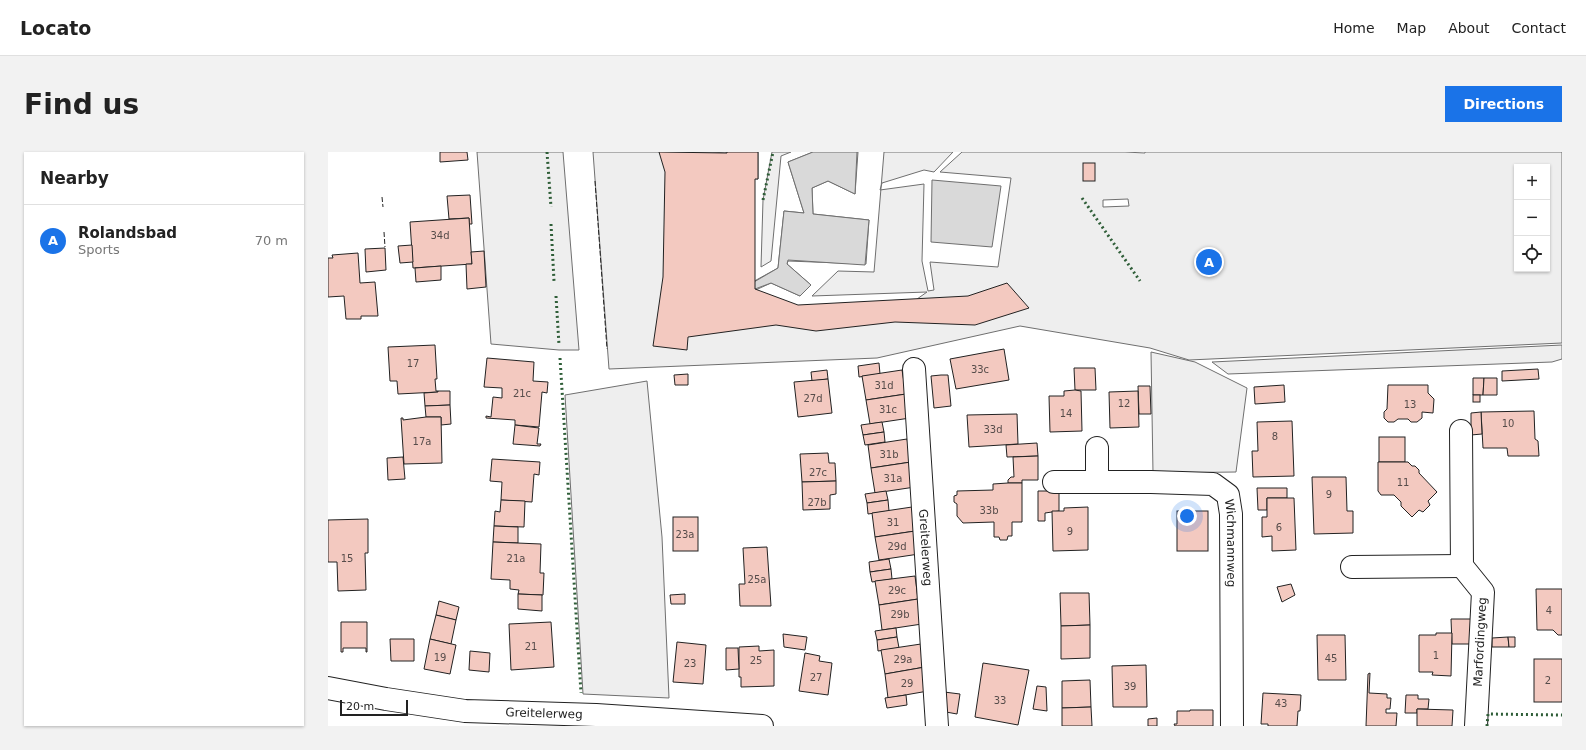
<!DOCTYPE html>
<meta charset="utf-8">
<style>
:root{--surface:#fff;--page:#f2f2f2;--text:#222;--muted:#767676;--line:#e0e0e0;--accent:#1a73e8}
body{margin:0;font-family:"DejaVu Sans",sans-serif;background:var(--page);color:var(--text)}
.controls{position:absolute;right:12px;top:12px;display:grid;overflow:hidden;border-radius:0px;box-shadow:0 1px 3px #0004}
.controls button{width:36px;height:36px;display:grid;place-items:center;padding:0;border:0;border-bottom:1px solid var(--line);background:var(--surface);color:var(--text);font:20px sans-serif}
.scale{position:absolute;left:12px;bottom:10px;width:68px;box-sizing:border-box;padding-left:4px;border:2px solid #222;border-top:0;font-size:11px;line-height:14px;white-space:nowrap;color:#222;-webkit-text-stroke:3px #fff;paint-order:stroke}
.you{position:absolute;left:859px;top:364px;width:14px;height:14px;margin:-10px;border:3px solid #fff;border-radius:50%;background:#1a73e8;box-shadow:0 0 0 6px #1a73e833}
.badge{display:grid;place-items:center;width:26px;height:26px;border-radius:50%;background:var(--accent);color:#fff;font-size:13px;font-weight:700}
.pin{position:absolute;translate:-50% -50%;border:2px solid #fff;box-shadow:0 1px 4px #0006}
.list{margin:0;padding:0;list-style:none}
h2{display:flex;justify-content:space-between;align-items:center;height:52px;margin:0;padding:0 16px;font-size:17px}
h2 small{font-size:13px;font-weight:400;color:var(--muted)}
.list li{display:grid;grid-template-columns:26px 1fr auto;gap:12px;align-items:center;box-sizing:border-box;height:72px;padding:0 16px;border-top:1px solid var(--line)}
.list b{display:block;font-size:15px;white-space:nowrap}
.list p{margin:0;font-size:13px;white-space:nowrap;color:var(--muted)}
.list em{font-size:13px;font-style:normal;color:var(--muted)}
.icon{flex:none;width:22px;height:22px;fill:none;stroke:currentColor;stroke-width:2;stroke-linecap:round;stroke-linejoin:round}
.map{position:relative;flex:none;width:1234px;height:574px;overflow:hidden;border-radius:0px}
header{display:flex;align-items:center;gap:24px;box-sizing:border-box;height:56px;padding:0 20px;background:var(--surface);border-bottom:1px solid var(--line)}
header strong{font-size:19px}
nav{display:flex;gap:22px;margin-inline-start:auto;font-size:14px}
.intro{display:flex;align-items:center;justify-content:space-between;box-sizing:border-box;height:96px;padding:0 24px}
h1{margin:0;font-size:28px}
.button{padding:10px 18px;border-radius:0px;background:var(--accent);color:#fff;font-size:14px;font-weight:700}
main{display:flex;gap:24px;padding:0 24px}
aside{flex:1;background:var(--surface);border-radius:0px;box-shadow:0 1px 3px #0004}
.map>svg:first-child{display:block}
.green{fill:#eee;stroke:#6f6f6f;fill-rule:evenodd}
.water{fill:#d9d9d9;stroke:#6f6f6f}
.building{fill:#f3c9c0;stroke:#222}
.lines{fill:none;stroke-linecap:round;stroke-linejoin:round}
.minor-casing{stroke:#222;stroke-width:24}
.minor{stroke:#fff;stroke-width:22}
.hedge{stroke:#2f5e38;stroke-width:3;stroke-dasharray:2 3;stroke-linecap:butt}
.fence{stroke:#222;stroke-width:1;stroke-dasharray:5 2;stroke-linecap:butt}
.labels{text-anchor:middle;dominant-baseline:central;stroke-width:3;stroke-linejoin:round;paint-order:stroke}
.number-label{font-size:10px;fill:#564c4a}
.street-label{font-size:12px;fill:#222;stroke:#fff}
</style>
<header>
<strong>Locato</strong>
<nav><a>Home</a><a>Map</a><a>About</a><a>Contact</a></nav>
</header>
<div class="intro"><h1>Find us</h1><a class="button">Directions</a></div>
<main>
<aside>
<h2>Nearby<small></small></h2>
<ul class="list">
<li><span class="badge">A</span><div><b>Rolandsbad</b><p>Sports</p></div><em>70 m</em></li>
</ul>
</aside>
<div class="map">
<svg width="1234" height="574" viewBox="0 0 1234 574">
<rect width="100%" height="100%" fill="#fff"/>
<g class="green">
<polygon points="149,0 235,0 251,198 231,198 163,192"/>
<path d="M265,0H384L398,1V0H430V27L421,26V132L450,116L456,59L476,61L460,10L485,0H530L527,42L500,29L484,36L485,62L541,68L538,112L460,109L459,112L483,133L472,144L443,131L421,141L422,163L582,152L599,140L484,144L510,119L546,120L556,0H625L606,20L596,18L554,31L552,38L596,32L594,109L600,139L606,138L602,110L670,115L683,26L612,20L634,0H797L817,1V0H1234V191L861,208L822,196L692,174L549,206L281,217ZM1189,15H1219V117H1189ZM800,47L801,54L775,55V48Z"/>
<polygon points="444,0 463,0 453,4 443,109 433,115 435,48"/>
<polygon points="1234,193 1234,207 1224,210 900,222 884,210"/>
<polygon points="823,200 867,210 919,236 908,320 825,321"/>
<polygon points="319,229 334,385 341,546 255,542 237,243"/>
</g>
<g class="water">
<polygon points="485,0 529,0 527,42 500,29 484,36 485,62 541,68 537,113 460,108 459,112 483,133 472,144 443,131 427,137 414,137 450,116 456,59 476,61 460,10"/>
<polygon points="604,28 673,34 664,95 603,90"/>
</g>
<g class="building">
<polygon points="112,0 139,0 140,8 112,10"/>
<polygon points="331,0 399,1 399,0 430,0 430,27 427,27 427,137 470,153 640,144 679,131 701,156 647,173 567,170 488,179 448,173 360,185 359,198 325,194 335,125 337,20"/>
<rect x="755" y="11" width="12" height="18"/>
<polygon points="142,43 144,72 141,72 141,66 121,67 119,44"/>
<polygon points="141,66 144,112 85,116 82,70"/>
<polygon points="84,93 85,110 72,111 70,94"/>
<polygon points="57,96 58,118 38,120 37,97"/>
<polygon points="156,99 158,135 139,137 138,112 144,112 143,100"/>
<polygon points="30,101 32,131 47,130 50,164 33,164 33,167 18,167 16,144 0,145 0,106 5,106 4,103"/>
<polygon points="113,114 113,128 88,130 87,116"/>
<polygon points="107,193 109,227 107,227 108,239 110,239 110,240 70,242 69,229 62,229 60,195"/>
<polygon points="676,197 681,228 628,237 622,207"/>
<polygon points="159,206 206,210 205,229 220,230 219,241 214,240 211,275 187,273 187,268 158,266 158,264 163,265 165,245 174,246 174,236 156,235"/>
<polygon points="551,211 552,222 531,225 530,214"/>
<polygon points="746,216 767,216 768,238 747,238"/>
<polygon points="1210,217 1211,227 1174,229 1174,219"/>
<polygon points="499,218 500,227 484,229 483,220"/>
<polygon points="574,218 578,242 538,248 534,224"/>
<polygon points="360,222 360,233 347,233 346,223"/>
<polygon points="613,223 620,223 623,254 606,256 603,224"/>
<polygon points="1145,226 1156,226 1155,243 1145,243"/>
<polygon points="1156,226 1169,226 1169,243 1155,243"/>
<polygon points="500,227 504,261 470,265 466,230"/>
<polygon points="956,233 957,250 927,252 926,235"/>
<polygon points="1060,233 1100,233 1100,241 1106,247 1105,261 1094,260 1094,266 1089,270 1083,270 1080,267 1070,267 1066,270 1060,270 1056,266 1056,260 1059,257"/>
<polygon points="810,234 822,234 823,262 811,262"/>
<polygon points="747,238 753,239 754,279 722,280 721,244 736,244 736,239"/>
<polygon points="110,239 122,239 122,253 97,254 96,241 110,240"/>
<polygon points="810,239 811,275 782,276 781,240"/>
<polygon points="578,242 582,266 542,272 538,248"/>
<rect x="1145" y="243" width="7" height="7"/>
<polygon points="122,253 123,272 113,273 113,265 98,265 97,254"/>
<polygon points="1206,259 1207,287 1210,289 1211,304 1180,304 1179,296 1155,296 1153,260"/>
<polygon points="1153,260 1154,282 1143,283 1143,261"/>
<polygon points="689,262 690,292 641,295 639,263"/>
<polygon points="98,265 113,265 114,311 76,312 73,266 75,266 75,268"/>
<polygon points="964,269 966,324 925,325 924,299 930,299 929,270"/>
<polygon points="554,270 556,280 535,283 533,273"/>
<polygon points="187,273 211,276 209,292 213,292 212,294 185,292"/>
<polygon points="556,280 557,290 537,293 535,283"/>
<rect x="1051" y="285" width="26" height="25"/>
<polygon points="579,287 583,310 543,316 540,293"/>
<polygon points="709,291 710,304 679,305 678,293"/>
<polygon points="500,301 501,311 507,311 508,329 474,330 472,302"/>
<polygon points="710,304 710,328 694,328 694,331 680,331 680,328 683,325 686,325 685,305"/>
<polygon points="75,305 77,327 60,328 59,306"/>
<polygon points="164,307 212,310 211,323 206,322 204,350 173,348 174,330 162,329"/>
<polygon points="583,310 587,335 547,341 543,316"/>
<polygon points="1050,310 1080,310 1084,314 1087,314 1091,318 1091,321 1109,340 1100,349 1102,353 1095,360 1091,358 1084,365 1073,354 1073,350 1066,343 1053,343 1050,339"/>
<polygon points="984,325 1018,325 1019,359 1025,359 1025,381 986,382"/>
<polygon points="508,329 508,342 502,343 502,357 475,358 474,330"/>
<polygon points="680,331 694,331 694,370 684,370 684,384 680,384 679,388 672,388 671,385 666,385 666,370 635,371 629,364 629,352 626,350 626,344 629,343 629,339 665,338 665,332"/>
<polygon points="929,336 959,336 959,346 939,346 939,358 930,358"/>
<polygon points="558,339 560,348 539,351 537,342"/>
<polygon points="710,339 731,339 731,359 717,361 717,369 710,369"/>
<polygon points="939,346 966,346 968,398 944,399 944,384 934,385 934,365 939,365"/>
<polygon points="173,348 197,349 196,375 166,374 167,359 172,360"/>
<polygon points="560,348 561,359 540,362 539,351"/>
<polygon points="584,355 587,379 547,385 544,361"/>
<polygon points="760,355 760,398 725,399 724,359 736,359 736,356"/>
<rect x="849" y="359" width="31" height="40"/>
<rect x="345" y="365" width="25" height="34"/>
<polygon points="40,367 40,401 37,401 38,438 10,439 9,410 0,410 0,368"/>
<polygon points="166,374 190,375 190,391 165,390"/>
<polygon points="587,379 591,402 551,408 547,385"/>
<polygon points="165,390 213,392 212,421 216,421 215,443 190,442 191,438 182,437 182,428 163,427"/>
<polygon points="439,395 443,454 412,454 411,432 417,432 415,396"/>
<polygon points="561,407 563,417 542,420 541,410"/>
<polygon points="563,417 564,427 544,430 542,420"/>
<polygon points="587,424 590,447 551,453 547,429"/>
<polygon points="963,432 967,443 954,450 949,435"/>
<polygon points="1208,437 1234,437 1234,483 1230,483 1225,478 1209,478"/>
<polygon points="732,441 761,441 762,473 733,474"/>
<polygon points="190,442 214,443 214,459 190,457"/>
<polygon points="357,442 357,452 343,452 342,443"/>
<polygon points="590,447 594,472 554,478 551,453"/>
<polygon points="111,449 131,455 128,468 108,463"/>
<polygon points="108,463 128,468 123,492 102,487"/>
<polygon points="1123,467 1144,467 1142,492 1124,492"/>
<polygon points="13,470 39,470 39,500 38,500 38,496 15,496 15,500 13,500"/>
<polygon points="223,470 226,515 183,518 181,472"/>
<polygon points="762,473 762,506 733,507 733,474"/>
<polygon points="568,476 569,485 549,488 547,479"/>
<polygon points="1108,481 1124,481 1123,524 1104,523 1105,520 1091,520 1091,483 1108,483"/>
<polygon points="455,482 479,485 477,498 456,495"/>
<polygon points="989,483 1017,483 1018,528 990,528"/>
<polygon points="569,485 571,496 550,499 549,488"/>
<polygon points="1180,485 1181,495 1164,495 1164,486"/>
<polygon points="1180,485 1187,485 1187,495 1181,495"/>
<polygon points="62,487 86,487 86,509 63,509"/>
<polygon points="102,487 128,493 122,522 96,517"/>
<polygon points="349,490 378,493 375,532 345,530"/>
<polygon points="593,492 597,515 557,522 553,498"/>
<polygon points="431,494 431,499 446,498 446,534 413,535 413,525 411,525 411,495"/>
<polygon points="398,496 410,496 411,517 398,518"/>
<polygon points="142,499 162,501 161,520 141,518"/>
<polygon points="477,501 492,504 491,509 504,511 500,543 471,539"/>
<rect x="1206" y="507" width="28" height="43"/>
<polygon points="655,511 701,518 690,573 647,565"/>
<polygon points="818,513 819,555 785,555 784,514"/>
<polygon points="597,515 600,539 560,546 557,522"/>
<polygon points="1042,521 1041,541 1059,542 1059,546 1063,546 1062,557 1058,557 1058,561 1069,561 1068,574 1038,574 1040,522"/>
<polygon points="762,528 763,555 734,556 734,529"/>
<polygon points="709,534 718,535 719,559 705,557"/>
<polygon points="616,540 632,542 629,562 618,560"/>
<polygon points="935,541 973,543 972,559 970,559 969,574 940,574 940,572 933,572"/>
<polygon points="578,543 579,553 559,556 557,546"/>
<polygon points="1078,543 1090,543 1090,547 1101,547 1100,557 1089,557 1089,561 1077,561"/>
<polygon points="763,555 764,574 734,574 734,556"/>
<polygon points="1089,557 1125,558 1124,574 1089,574"/>
<polygon points="862,558 885,558 885,574 847,574 846,572 849,572 849,559 862,559"/>
<polygon points="829,566 829,574 820,574 820,567"/>
</g>
<g class="lines">
<defs>
<g id="minor">
<path id="s1" d="M586,217L609,574"/>
<polyline points="1133,279 1134,414 1155,440 1148,574"/>
<polyline points="769,296 769,329"/>
<path id="s2" d="M726,330H823L885,332L900,343L903,362L904,574"/>
<polyline points="1024,415 1134,414"/>
<path id="s3" d="M0,536L58,547L137,559L268,563L434,574"/>
</g>
</defs>
<use href="#minor" class="minor-casing"/>
<use href="#minor" class="minor"/>
<g class="hedge">
<polyline points="219,0 223,55"/>
<polyline points="754,46 812,129"/>
<polyline points="435,48 445,0"/>
<polyline points="223,72 226,129"/>
<polyline points="228,144 231,193"/>
<polyline points="232,206 253,541"/>
<polyline points="1159,574 1160,562 1234,563"/>
</g>
<g class="fence">
<polyline points="267,29 279,197"/>
<polyline points="54,45 55,55"/>
<polyline points="56,80 57,95"/>
</g>
</g>
<g class="labels">
<g class="number-label">
<text x="112" y="83">34d</text>
<text x="85" y="211">17</text>
<text x="652" y="217">33c</text>
<text x="556" y="233">31d</text>
<text x="194" y="241">21c</text>
<text x="485" y="246">27d</text>
<text x="796" y="251">12</text>
<text x="1082" y="252">13</text>
<text x="560" y="257">31c</text>
<text x="738" y="261">14</text>
<text x="1180" y="271">10</text>
<text x="665" y="277">33d</text>
<text x="947" y="284">8</text>
<text x="94" y="289">17a</text>
<text x="561" y="302">31b</text>
<text x="490" y="320">27c</text>
<text x="565" y="326">31a</text>
<text x="1075" y="330">11</text>
<text x="1001" y="342">9</text>
<text x="489" y="350">27b</text>
<text x="661" y="358">33b</text>
<text x="565" y="370">31</text>
<text x="951" y="375">6</text>
<text x="742" y="379">9</text>
<text x="357" y="382">23a</text>
<text x="569" y="394">29d</text>
<text x="19" y="406">15</text>
<text x="188" y="406">21a</text>
<text x="429" y="427">25a</text>
<text x="569" y="438">29c</text>
<text x="1221" y="458">4</text>
<text x="572" y="462">29b</text>
<text x="203" y="494">21</text>
<text x="1108" y="503">1</text>
<text x="112" y="505">19</text>
<text x="1003" y="506">45</text>
<text x="575" y="507">29a</text>
<text x="428" y="508">25</text>
<text x="362" y="511">23</text>
<text x="488" y="525">27</text>
<text x="1220" y="528">2</text>
<text x="579" y="531">29</text>
<text x="802" y="534">39</text>
<text x="672" y="548">33</text>
<text x="953" y="551">43</text>
</g>
<g class="street-label">
<text stroke="none"><textPath href="#s2" startOffset="226">Wichmannweg</textPath></text>
<text stroke="none"><textPath href="#s1" startOffset="179">Greitelerweg</textPath></text>
<text transform="translate(1152 490) rotate(-87)">Marfordingweg</text>
<text stroke="none"><textPath href="#s3" startOffset="218">Greitelerweg</textPath></text>
</g>
</g>
</svg>
<div class="controls">
<button>+</button>
<button>−</button>
<button><svg class="icon" aria-label="locate" viewBox="0 0 24 24"><circle cx="12" cy="12" r="6"/><path d="M12 2v4M12 18v4M2 12h4M18 12h4"/></svg></button>
</div>
<div class="scale">20 m</div>
<div class="you"></div>
<div class="pin badge" style="left:881px;top:110px">A</div>
</div>
</main>
